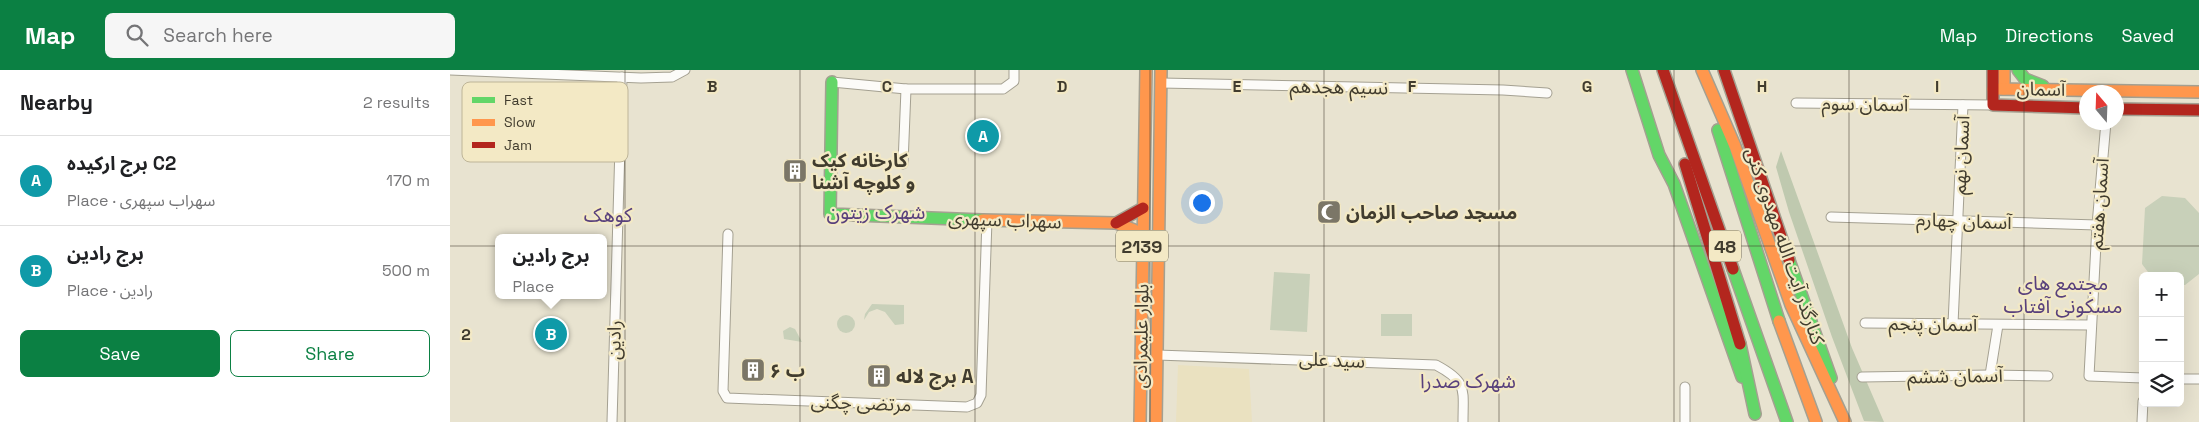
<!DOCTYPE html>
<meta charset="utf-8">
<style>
:root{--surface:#fff;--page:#f6f6f6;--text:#202124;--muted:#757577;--line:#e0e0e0;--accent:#0b8043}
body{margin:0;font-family:"Space Grotesk","Noto Sans Arabic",sans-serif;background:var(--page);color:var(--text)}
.controls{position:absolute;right:15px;bottom:15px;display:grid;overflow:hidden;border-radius:8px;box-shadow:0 5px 20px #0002}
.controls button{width:45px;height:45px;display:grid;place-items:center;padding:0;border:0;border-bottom:1px solid var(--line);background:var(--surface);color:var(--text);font:25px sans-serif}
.compass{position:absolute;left:1629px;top:15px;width:45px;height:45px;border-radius:50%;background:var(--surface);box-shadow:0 5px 20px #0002;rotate:341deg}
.you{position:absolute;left:751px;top:132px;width:18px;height:18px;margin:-12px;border:4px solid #fff;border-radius:50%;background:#1a73e8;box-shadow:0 0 0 8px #1a73e833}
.badge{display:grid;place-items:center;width:32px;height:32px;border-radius:50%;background:var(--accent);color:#fff;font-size:16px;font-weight:700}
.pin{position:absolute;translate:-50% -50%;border:2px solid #fff;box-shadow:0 1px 5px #0006}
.popup{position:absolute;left:45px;top:164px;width:112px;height:65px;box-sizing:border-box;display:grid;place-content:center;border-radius:8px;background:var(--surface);filter:drop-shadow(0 1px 4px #0005);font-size:16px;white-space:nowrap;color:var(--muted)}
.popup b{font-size:19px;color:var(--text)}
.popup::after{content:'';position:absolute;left:50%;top:100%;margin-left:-10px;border:10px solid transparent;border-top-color:var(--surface)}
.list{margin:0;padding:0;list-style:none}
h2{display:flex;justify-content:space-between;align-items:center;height:65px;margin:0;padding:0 20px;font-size:21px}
h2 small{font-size:16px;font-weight:400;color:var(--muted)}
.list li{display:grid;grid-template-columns:32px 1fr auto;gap:15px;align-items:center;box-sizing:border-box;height:90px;padding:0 20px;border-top:1px solid var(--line)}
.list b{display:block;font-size:19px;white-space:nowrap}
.list p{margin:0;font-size:16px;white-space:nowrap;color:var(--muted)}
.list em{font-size:16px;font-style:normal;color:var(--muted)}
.actions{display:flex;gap:10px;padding:15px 20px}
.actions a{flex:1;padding:11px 0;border:1px solid var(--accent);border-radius:8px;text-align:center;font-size:18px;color:var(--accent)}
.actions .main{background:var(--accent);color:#fff}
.icon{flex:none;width:28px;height:28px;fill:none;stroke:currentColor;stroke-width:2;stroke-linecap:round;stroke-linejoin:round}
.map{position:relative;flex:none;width:1749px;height:352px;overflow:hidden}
header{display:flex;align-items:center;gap:30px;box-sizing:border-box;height:70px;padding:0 25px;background:var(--accent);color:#fff}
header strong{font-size:24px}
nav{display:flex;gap:28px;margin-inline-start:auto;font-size:18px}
.search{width:350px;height:45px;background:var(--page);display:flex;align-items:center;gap:12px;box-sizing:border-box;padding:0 18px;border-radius:8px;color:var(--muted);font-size:19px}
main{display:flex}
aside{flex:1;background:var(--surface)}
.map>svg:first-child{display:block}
.built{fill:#eae1c0}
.green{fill:#c8d0b9}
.forest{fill:#bfc9af}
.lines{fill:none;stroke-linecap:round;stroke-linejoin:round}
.street-casing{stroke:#a4a091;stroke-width:11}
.fast-casing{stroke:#a4a091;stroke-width:14}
.slow-casing{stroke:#a4a091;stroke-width:14}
.jam-casing{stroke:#a4a091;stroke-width:14}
.street{stroke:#fcfbf8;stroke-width:9}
.fast{stroke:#63d668;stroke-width:11}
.slow{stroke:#ff974d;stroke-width:11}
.jam{stroke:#b3261e;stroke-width:11}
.grid{fill:none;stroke:#413c2e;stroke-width:1;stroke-opacity:0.55}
.labels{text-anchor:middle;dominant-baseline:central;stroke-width:4.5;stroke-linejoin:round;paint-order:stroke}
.shield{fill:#f3e9c5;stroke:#76705b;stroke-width:1}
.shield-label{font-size:18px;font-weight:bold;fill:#413c2e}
.street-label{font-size:19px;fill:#413c2e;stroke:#f3e9c5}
.poi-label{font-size:19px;font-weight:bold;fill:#413c2e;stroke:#f3e9c5;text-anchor:start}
.neighbourhood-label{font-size:20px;fill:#58407c;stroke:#f3e9c5}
.key{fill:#f3e9c5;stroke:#beb598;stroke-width:1}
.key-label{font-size:14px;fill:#413c2e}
.grid-label{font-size:16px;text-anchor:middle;font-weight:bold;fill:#413c2e;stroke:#f3e9c5;stroke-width:4.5;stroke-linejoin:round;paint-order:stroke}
</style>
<header>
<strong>Map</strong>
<div class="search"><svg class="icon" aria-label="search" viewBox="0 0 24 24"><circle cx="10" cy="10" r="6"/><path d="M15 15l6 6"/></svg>Search here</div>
<nav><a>Map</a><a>Directions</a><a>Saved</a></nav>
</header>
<main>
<aside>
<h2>Nearby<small>2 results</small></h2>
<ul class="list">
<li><span class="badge" style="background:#0f9aa8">A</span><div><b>برج ارکیده C2</b><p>Place · سهراب سپهری</p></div><em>170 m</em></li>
<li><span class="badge" style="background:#0f9aa8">B</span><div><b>برج رادین</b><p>Place · رادین</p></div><em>500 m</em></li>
</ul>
<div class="actions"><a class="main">Save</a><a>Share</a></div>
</aside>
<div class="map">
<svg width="1749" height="352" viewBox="0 0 1749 352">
<rect width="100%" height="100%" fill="#e8e3d0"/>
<polygon class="built" points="728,295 799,299 802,352 726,352"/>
<g class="green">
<polygon points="1712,126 1735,128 1749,143 1749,204 1735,215 1730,215 1730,206 1701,206 1692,194 1695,138"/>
<polygon points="824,202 860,204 857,262 820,260"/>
<polygon points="422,234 454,235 454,254 445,255 435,242 427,239 419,242 414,250 415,244"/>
<rect x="931" y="244" width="31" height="22"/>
<circle cx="396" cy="254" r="9"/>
<polygon points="340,257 345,259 352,272 334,269 333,261"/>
</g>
<polygon class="forest" points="1331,81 1402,278 1434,352 1414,351 1382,267 1339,142 1326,97"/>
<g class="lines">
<defs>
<g id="street">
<polyline points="0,0 191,8 222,7 235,0"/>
<polyline points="382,12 456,19 553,19 564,11 564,0"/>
<polyline points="711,13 1053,20 1097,23"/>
<polyline points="1346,33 1543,35"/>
<polyline points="1656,52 1647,155 1639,306 1693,308"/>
<polyline points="453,94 456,19"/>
<polyline points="1381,147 1647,155"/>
<polyline points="278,164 273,321 277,328 517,337 527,333 531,325 537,150"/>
<polyline points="1415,253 1641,255"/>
<polyline points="1503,254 1513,35"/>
<path d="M707,285L986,295C1018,312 1013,319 1013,352"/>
<polyline points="1540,305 1548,255"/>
<polyline points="1412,307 1540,305 1598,306"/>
<polyline points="1730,309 1749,309"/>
<polyline points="1235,317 1235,352"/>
<polyline points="162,352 172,7"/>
<polyline points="1692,352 1693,331"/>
</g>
<g id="fast">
<polyline points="1182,0 1209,85 1224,114 1292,307"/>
<polyline points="1568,0 1575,9 1593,16"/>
<polyline points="382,12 380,144 532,150"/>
<polyline points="1268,60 1329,251"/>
<polyline points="1339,190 1381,308"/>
<polyline points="1283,199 1337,352"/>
<polyline points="1290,274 1305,344"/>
</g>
<g id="slow">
<polyline points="1252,0 1285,76 1341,235 1395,352"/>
<polyline points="1554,0 1554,19"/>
<polyline points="1543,19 1749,22"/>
<polyline points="532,150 666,153 684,160 692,167"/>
<polyline points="1329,251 1366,352"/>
<polyline points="690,352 696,0"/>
<polyline points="706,352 711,0"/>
</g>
<g id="jam">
<polyline points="1213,0 1283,199"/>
<polyline points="1274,0 1339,190"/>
<polyline points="1543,0 1543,35 1636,38"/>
<polyline points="1666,39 1749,40"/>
<polyline points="1235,94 1290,274"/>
<polyline points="666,153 693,138"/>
</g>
</defs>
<use href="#street" class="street-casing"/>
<use href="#fast" class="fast-casing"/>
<use href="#slow" class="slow-casing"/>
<use href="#jam" class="jam-casing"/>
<use href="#street" class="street"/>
<use href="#fast" class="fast"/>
<use href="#slow" class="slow"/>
<use href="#jam" class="jam"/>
</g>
<path class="grid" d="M175,0V352M350,0V352M525,0V352M700,0V352M874,0V352M1049,0V352M1224,0V352M1399,0V352M1574,0V352M0,176H1749"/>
<defs>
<symbol id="building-square" viewBox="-11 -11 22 22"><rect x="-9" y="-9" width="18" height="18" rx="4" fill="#7b7667" stroke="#f3e9c5"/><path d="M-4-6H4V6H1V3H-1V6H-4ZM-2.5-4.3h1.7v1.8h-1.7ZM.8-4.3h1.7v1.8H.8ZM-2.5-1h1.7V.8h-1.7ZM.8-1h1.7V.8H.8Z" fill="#fff"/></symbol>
<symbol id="mosque-square" viewBox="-11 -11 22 22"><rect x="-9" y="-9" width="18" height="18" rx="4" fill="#7b7667" stroke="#f3e9c5"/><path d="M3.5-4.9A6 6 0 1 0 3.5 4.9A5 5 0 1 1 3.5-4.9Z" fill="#fff"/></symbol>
</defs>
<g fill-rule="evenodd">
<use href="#building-square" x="331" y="87" width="28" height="28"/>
<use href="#mosque-square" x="865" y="128" width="28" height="28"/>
<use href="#building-square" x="289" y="286" width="28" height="28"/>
<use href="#building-square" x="415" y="292" width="28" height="28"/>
</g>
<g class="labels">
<g class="shield">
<rect x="666" y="160.5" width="52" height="31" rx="4"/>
<rect x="1259" y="160.5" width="32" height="31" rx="4"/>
</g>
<g class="shield-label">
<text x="692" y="176">2139</text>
<text x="1275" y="176">48</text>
</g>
<g class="street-label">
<text transform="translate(889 17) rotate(1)">نسیم هجدهم</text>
<text transform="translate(1591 19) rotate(1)">آسمان</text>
<text transform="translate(1415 34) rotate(1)">آسمان سوم</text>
<text transform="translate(1511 85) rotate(-87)">آسمان نهم</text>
<text transform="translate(1649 134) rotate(-86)">آسمان هفتم</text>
<text transform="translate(555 150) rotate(2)">سهراب سپهری</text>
<text transform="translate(1514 151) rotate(2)">آسمان چهارم</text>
<text transform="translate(1335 176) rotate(71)">کنارگذر آیت الله مهدوی کنی</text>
<text transform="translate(1483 254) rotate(1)">آسمان پنجم</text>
<text transform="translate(691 266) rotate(-89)">بلوار علیمرادی</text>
<text transform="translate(164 270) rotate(-89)">رادین</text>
<text transform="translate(882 290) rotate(2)">سید علی</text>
<text transform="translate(1505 306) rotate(-1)">آسمان ششم</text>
<text transform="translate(411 333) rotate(2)">مرتضی چگنی</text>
</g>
<g class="poi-label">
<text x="362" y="90">کارخانه کیک<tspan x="362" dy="22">و کلوچه آشنا</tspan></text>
<text x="896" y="142">مسجد صاحب الزمان</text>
<text x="320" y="300">ب ۶</text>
<text x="446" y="306">برج لاله A</text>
</g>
<g class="neighbourhood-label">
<text x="426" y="142">شهرک زیتون</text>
<text x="158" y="145">کوهک</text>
<text x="1613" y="213">مجتمع های<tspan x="1613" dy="23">مسکونی آفتاب</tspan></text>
<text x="1018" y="311">شهرک صدرا</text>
</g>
</g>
<rect x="12" y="12" width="166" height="80" rx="8" class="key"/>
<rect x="22" y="27" width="23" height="6" fill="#63d668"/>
<rect x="22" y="49" width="23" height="7" fill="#ff974d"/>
<rect x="22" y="72" width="23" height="6" fill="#b3261e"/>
<g class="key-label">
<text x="54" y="35">Fast</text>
<text x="54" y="57">Slow</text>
<text x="54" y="80">Jam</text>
</g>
<g class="grid-label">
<text x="262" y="22">B</text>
<text x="437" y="22">C</text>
<text x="612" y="22">D</text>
<text x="787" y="22">E</text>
<text x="962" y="22">F</text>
<text x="1137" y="22">G</text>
<text x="1312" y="22">H</text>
<text x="1487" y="22">I</text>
<text x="16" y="270">2</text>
</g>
</svg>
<div class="controls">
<button>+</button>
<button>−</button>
<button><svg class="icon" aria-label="layers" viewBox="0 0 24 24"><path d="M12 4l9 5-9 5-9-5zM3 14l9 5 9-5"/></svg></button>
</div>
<svg class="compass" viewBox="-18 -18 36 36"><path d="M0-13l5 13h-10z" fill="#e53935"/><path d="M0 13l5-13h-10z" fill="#757577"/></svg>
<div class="you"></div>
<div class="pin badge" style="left:533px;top:66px;background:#0f9aa8">A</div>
<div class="pin badge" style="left:101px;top:264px;background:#0f9aa8">B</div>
<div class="popup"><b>برج رادین</b>Place</div>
</div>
</main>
